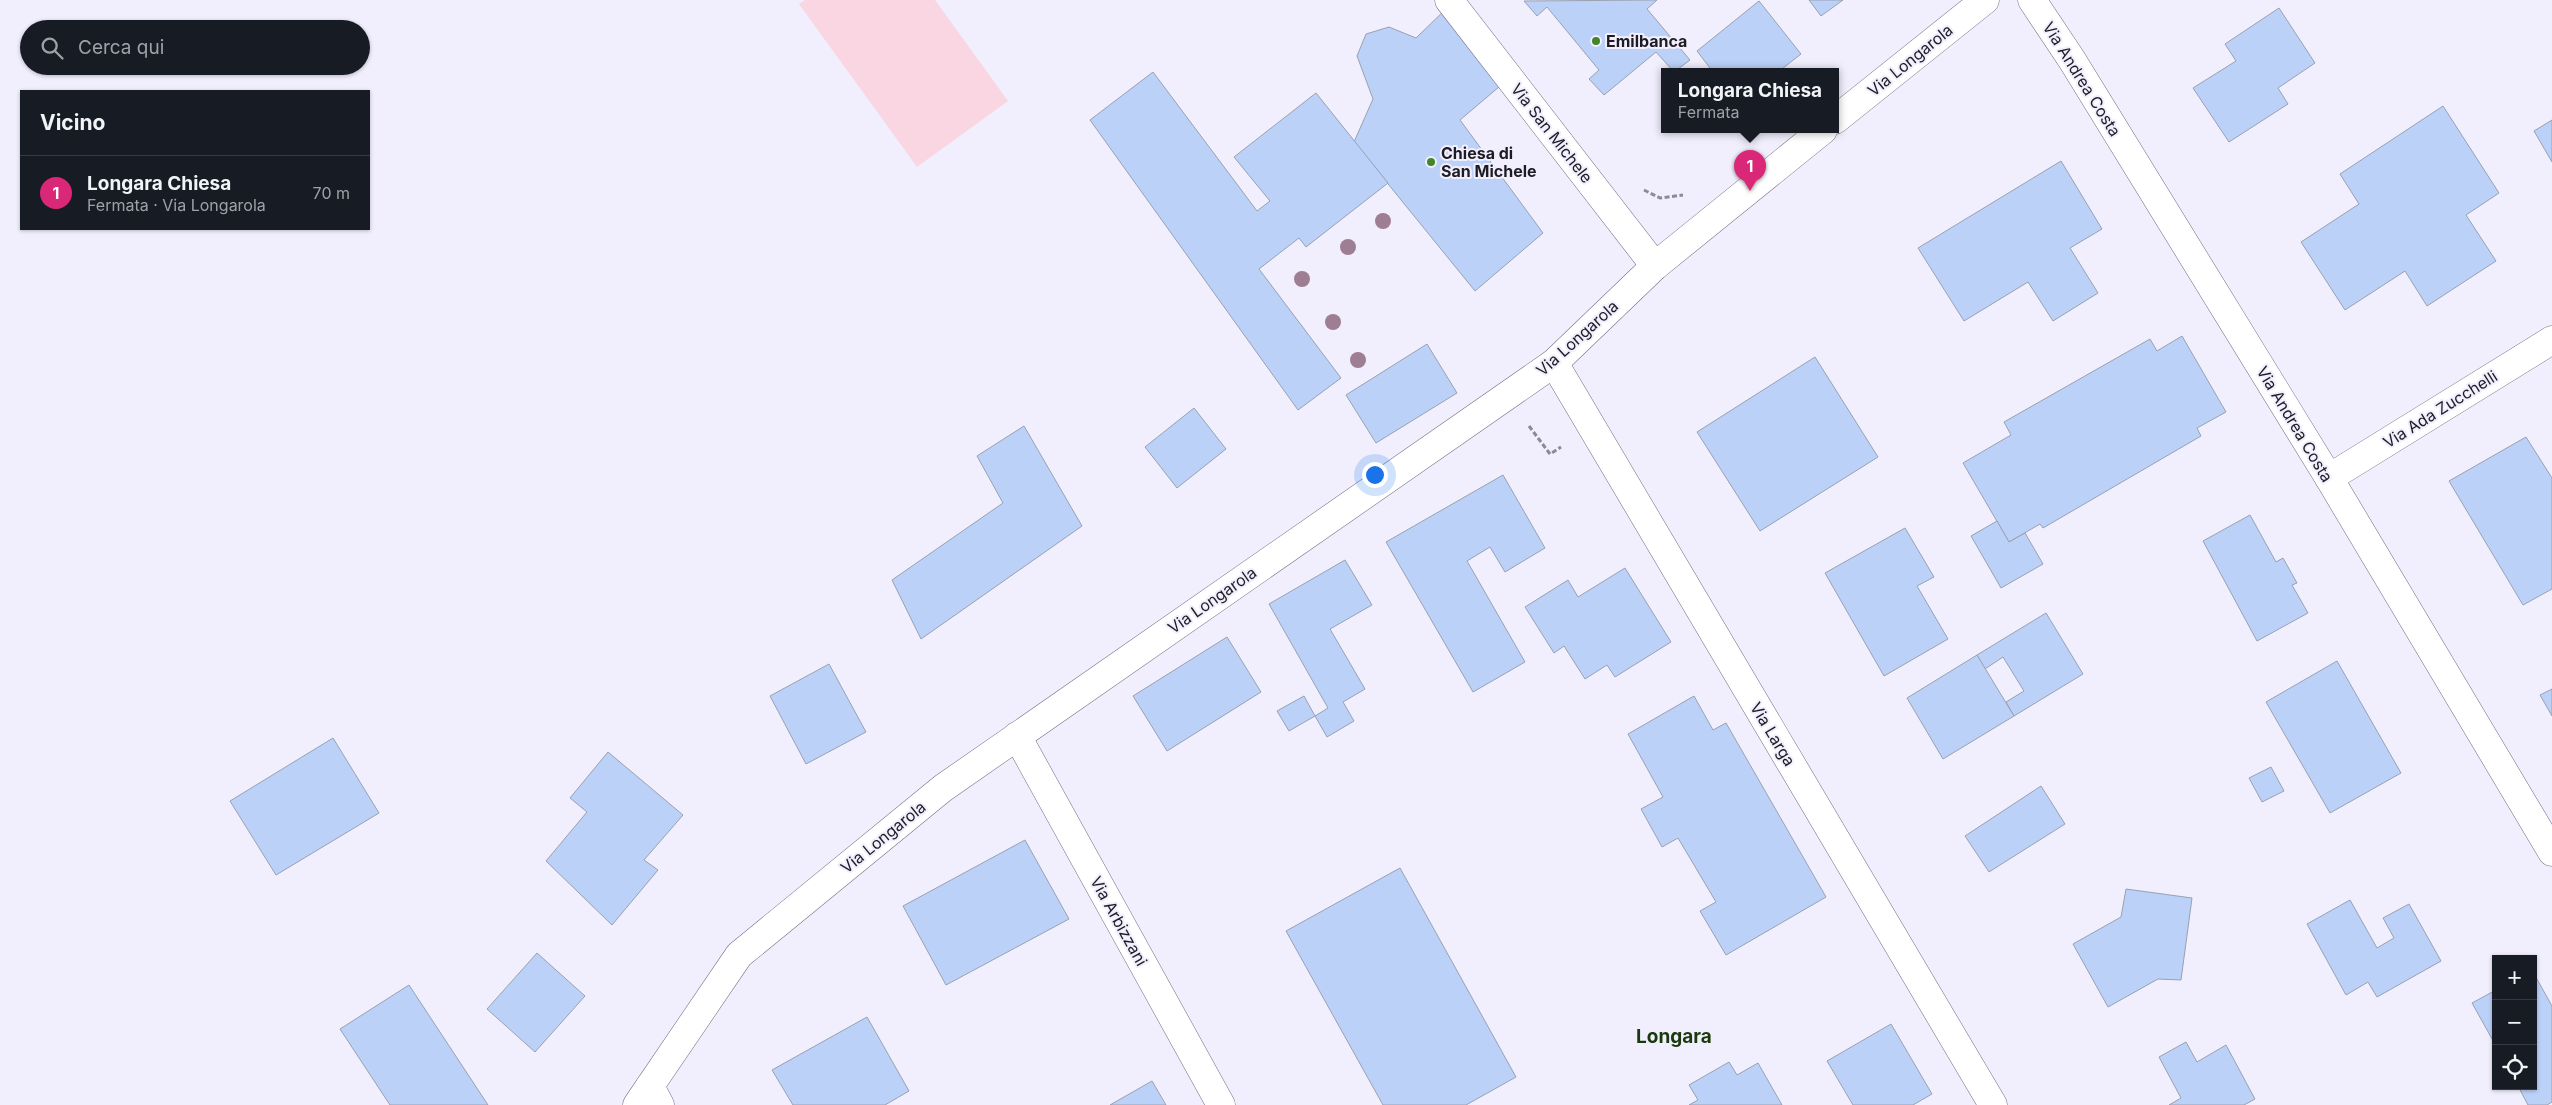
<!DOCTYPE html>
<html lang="it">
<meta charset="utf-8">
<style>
:root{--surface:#171b24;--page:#242831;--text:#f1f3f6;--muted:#9ea1a6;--line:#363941;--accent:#db2777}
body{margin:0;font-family:Inter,sans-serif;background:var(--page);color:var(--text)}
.controls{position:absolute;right:15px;bottom:15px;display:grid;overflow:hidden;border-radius:0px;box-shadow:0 1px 4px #0004}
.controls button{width:45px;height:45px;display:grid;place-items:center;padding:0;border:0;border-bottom:1px solid var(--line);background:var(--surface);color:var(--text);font:25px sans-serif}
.you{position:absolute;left:1374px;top:474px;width:18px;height:18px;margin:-12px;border:4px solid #fff;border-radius:50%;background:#1a73e8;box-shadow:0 0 0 8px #1a73e833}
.badge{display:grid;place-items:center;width:32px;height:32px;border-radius:50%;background:var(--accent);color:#fff;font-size:16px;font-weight:700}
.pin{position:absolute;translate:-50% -41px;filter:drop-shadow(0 1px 2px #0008)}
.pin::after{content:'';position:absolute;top:26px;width:18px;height:15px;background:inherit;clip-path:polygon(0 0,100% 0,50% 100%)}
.popup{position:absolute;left:1661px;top:68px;width:178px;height:65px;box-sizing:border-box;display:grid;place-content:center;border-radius:0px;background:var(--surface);filter:drop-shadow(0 1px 4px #0005);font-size:16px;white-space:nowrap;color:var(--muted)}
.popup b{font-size:19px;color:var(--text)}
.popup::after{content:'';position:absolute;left:50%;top:100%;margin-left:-10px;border:10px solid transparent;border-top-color:var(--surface)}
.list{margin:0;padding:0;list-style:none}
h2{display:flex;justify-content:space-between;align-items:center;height:65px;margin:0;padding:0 20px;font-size:21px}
h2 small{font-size:16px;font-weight:400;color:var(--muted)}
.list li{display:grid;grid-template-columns:32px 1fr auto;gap:15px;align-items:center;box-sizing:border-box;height:75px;padding:0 20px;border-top:1px solid var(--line)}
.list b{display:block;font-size:19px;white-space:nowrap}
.list p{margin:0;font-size:16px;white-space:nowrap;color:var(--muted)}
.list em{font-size:16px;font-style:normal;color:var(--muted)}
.icon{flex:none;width:28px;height:28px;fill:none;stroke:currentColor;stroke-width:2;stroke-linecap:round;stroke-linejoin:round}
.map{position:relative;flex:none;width:2552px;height:1105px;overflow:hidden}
.search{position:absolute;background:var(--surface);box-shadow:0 1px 4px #0004;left:20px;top:20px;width:350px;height:55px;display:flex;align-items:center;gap:12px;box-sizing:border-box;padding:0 18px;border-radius:28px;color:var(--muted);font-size:19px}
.panel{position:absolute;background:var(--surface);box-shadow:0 1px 4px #0004;left:20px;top:90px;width:350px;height:140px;border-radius:0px}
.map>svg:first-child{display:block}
.green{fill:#fad6e2}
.building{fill:#bbd1f8;stroke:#98a1b2}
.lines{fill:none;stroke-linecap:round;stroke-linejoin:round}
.street-casing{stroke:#726f81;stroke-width:29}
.secondary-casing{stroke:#726f81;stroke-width:29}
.path{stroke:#8c8a95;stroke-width:3;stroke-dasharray:5 2.5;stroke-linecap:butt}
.street{stroke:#fff;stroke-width:28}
.secondary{stroke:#fff;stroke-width:28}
.tree{fill:#9e7e92}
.poi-dot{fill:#448527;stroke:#f1effe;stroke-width:2}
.labels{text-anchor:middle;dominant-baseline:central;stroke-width:4;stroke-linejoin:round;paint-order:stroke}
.poi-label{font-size:16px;font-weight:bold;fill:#1e1c23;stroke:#f1effe;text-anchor:start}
.street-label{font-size:16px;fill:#1e1c23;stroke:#f1effe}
.quarter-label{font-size:19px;font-weight:bold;fill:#1a390c;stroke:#f1effe}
</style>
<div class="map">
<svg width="2552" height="1105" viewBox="0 0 2552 1105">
<rect width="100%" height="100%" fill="#f1effe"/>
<polygon class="green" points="805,0 935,0 1008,101 917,167 799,4"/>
<g class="building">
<polygon points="1657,0 1647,9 1690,60 1674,72 1656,52 1604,95 1589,79 1599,70 1547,7 1537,16 1524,1"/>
<polygon points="1809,0 1843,0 1821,16"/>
<polygon points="1759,1 1801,54 1778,72 1713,72 1697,51"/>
<polygon points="1447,8 1506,81 1460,120 1543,233 1475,291 1354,142 1373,99 1357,56 1366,34 1389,27 1416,38"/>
<polygon points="2279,8 2315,63 2278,88 2288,104 2229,142 2193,88 2236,61 2225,44"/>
<polygon points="1153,72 1257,211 1270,201 1234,157 1316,93 1388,183 1306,247 1299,238 1259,269 1341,378 1298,410 1090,120"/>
<polygon points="2443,106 2499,193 2466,215 2496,261 2427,306 2405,271 2345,310 2301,242 2359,204 2340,174"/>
<polygon points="2552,120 2552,162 2534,131"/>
<polygon points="2061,161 2102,229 2070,248 2098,293 2053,321 2028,282 1964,321 1918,248"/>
<polygon points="2182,336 2226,412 2197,428 2201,436 2043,528 2040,524 2009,542 1963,463 2011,435 2004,422 2150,339 2157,351"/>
<polygon points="1427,344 1457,393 1376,443 1346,395"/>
<polygon points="1815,357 1878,457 1760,531 1697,432"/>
<polygon points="1194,408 1226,449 1177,488 1145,447"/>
<polygon points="1024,426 1082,526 921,639 892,580 1003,503 977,456"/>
<polygon points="2526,437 2552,478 2552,589 2523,605 2449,481"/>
<polygon points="1503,475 1545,548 1505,572 1490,547 1467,561 1525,662 1473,692 1386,542"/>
<polygon points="2250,515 2276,562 2283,558 2297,583 2292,585 2308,613 2257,641 2203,541"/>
<polygon points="1997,521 2009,542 2025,533 2043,564 2001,588 1971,536"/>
<polygon points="1905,528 1934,577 1917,586 1948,639 1884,676 1825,573"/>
<polygon points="1345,560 1372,605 1330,629 1365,689 1343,702 1354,721 1327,737 1315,716 1328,708 1269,604"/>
<polygon points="1625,568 1671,642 1615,677 1607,665 1585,679 1564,646 1554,653 1525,607 1568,580 1578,597"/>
<polygon points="2046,613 2083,674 2014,716 2006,702 2024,691 2003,657 1985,669 1977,655"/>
<polygon points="1227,637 1261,692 1167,751 1133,696"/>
<polygon points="1977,655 2014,716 1943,759 1907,698"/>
<polygon points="2337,661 2401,773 2330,813 2266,702"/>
<polygon points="829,664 866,732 806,764 770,696"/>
<polygon points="2552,689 2552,716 2540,695"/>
<polygon points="1304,696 1315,716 1289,731 1277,711"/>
<polygon points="1694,696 1713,730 1726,723 1826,897 1726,955 1700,911 1716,902 1678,838 1662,847 1641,809 1663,797 1628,734"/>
<polygon points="333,738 379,813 276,875 230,801"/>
<polygon points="608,752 683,815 644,860 658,870 612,925 546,861 587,812 570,798"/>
<polygon points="2271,767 2284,791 2262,802 2249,778"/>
<polygon points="2041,786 2065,824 1989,872 1965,836"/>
<polygon points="1025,840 1069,919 946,985 903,906"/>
<polygon points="1400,868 1516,1077 1466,1105 1383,1105 1286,931"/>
<polygon points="2126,889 2192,898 2181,980 2158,979 2108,1007 2073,944 2121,917"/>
<polygon points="2350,900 2377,948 2394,938 2383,918 2409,904 2441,961 2377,997 2368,982 2346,995 2307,924"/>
<polygon points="537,953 585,996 535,1052 487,1009"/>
<polygon points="2533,972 2552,1006 2552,1102 2547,1105 2528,1105 2518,1086 2533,1086"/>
<polygon points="409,985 488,1105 390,1105 340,1029"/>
<polygon points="2496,990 2496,1046 2472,1003"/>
<polygon points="867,1017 909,1091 885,1105 793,1105 772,1070"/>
<polygon points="1891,1024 1932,1094 1913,1105 1853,1105 1827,1061"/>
<polygon points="2186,1042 2197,1062 2226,1045 2255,1099 2244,1105 2169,1105 2181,1098 2159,1057"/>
<polygon points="1729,1062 1737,1075 1758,1063 1782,1105 1689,1105 1698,1100 1689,1085"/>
<polygon points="1152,1081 1166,1105 1110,1105"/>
</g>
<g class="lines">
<defs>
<g id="street">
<polyline points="1449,0 1655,266"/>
<polyline points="2032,0 2072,60 2329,478 2552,852"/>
<polyline points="1554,363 1993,1105"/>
<polyline points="2329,478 2552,340"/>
<polyline points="1017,736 1221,1105"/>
<polyline points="650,1086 660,1105"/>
</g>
<g id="secondary">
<polyline points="1835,120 1985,0"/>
<polyline points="637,1105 739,955 943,788 1554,363 1655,266 1823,130"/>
</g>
</defs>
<use href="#street" class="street-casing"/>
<use href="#secondary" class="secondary-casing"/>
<g class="path">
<polyline points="1644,190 1660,198 1683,195"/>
<polyline points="1529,426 1550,454 1561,447"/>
</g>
<use href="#street" class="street"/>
<use href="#secondary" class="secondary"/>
</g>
<g class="tree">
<circle cx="1383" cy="221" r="8"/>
<circle cx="1348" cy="247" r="8"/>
<circle cx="1302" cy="279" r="8"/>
<circle cx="1333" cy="322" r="8"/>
<circle cx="1358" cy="360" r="8"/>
</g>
<g class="poi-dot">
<circle cx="1596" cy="41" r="5"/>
<circle cx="1431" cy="162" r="5"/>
</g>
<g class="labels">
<g class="poi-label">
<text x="1606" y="41">Emilbanca</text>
<text x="1441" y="153">Chiesa di<tspan x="1441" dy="18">San Michele</tspan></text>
</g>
<g class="street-label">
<text transform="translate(1910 60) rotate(-39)">Via Longarola</text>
<text transform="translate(2082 79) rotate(58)">Via Andrea Costa</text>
<text transform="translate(1552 133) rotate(52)">Via San Michele</text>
<text transform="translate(1577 338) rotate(-42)">Via Longarola</text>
<text transform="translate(2440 409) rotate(-32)">Via Ada Zucchelli</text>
<text transform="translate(2295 424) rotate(59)">Via Andrea Costa</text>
<text transform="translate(1212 600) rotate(-35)">Via Longarola</text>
<text transform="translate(1773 734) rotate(59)">Via Larga</text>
<text transform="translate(883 837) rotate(-39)">Via Longarola</text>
<text transform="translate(1119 921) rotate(61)">Via Arbizzani</text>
</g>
<g class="quarter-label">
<text x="1674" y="1036">Longara</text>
</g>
</g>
</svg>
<div class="controls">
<button>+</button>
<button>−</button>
<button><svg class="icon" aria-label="locate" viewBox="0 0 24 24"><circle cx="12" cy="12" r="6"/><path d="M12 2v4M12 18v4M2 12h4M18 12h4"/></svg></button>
</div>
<div class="you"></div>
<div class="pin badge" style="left:1750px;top:191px">1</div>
<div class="popup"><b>Longara Chiesa</b>Fermata</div>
<div class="search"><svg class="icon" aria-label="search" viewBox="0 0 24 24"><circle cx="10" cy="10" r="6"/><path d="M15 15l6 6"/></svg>Cerca qui</div>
<section class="panel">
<h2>Vicino<small></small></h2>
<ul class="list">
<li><span class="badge">1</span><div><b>Longara Chiesa</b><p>Fermata · Via Longarola</p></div><em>70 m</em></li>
</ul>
</section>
</div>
